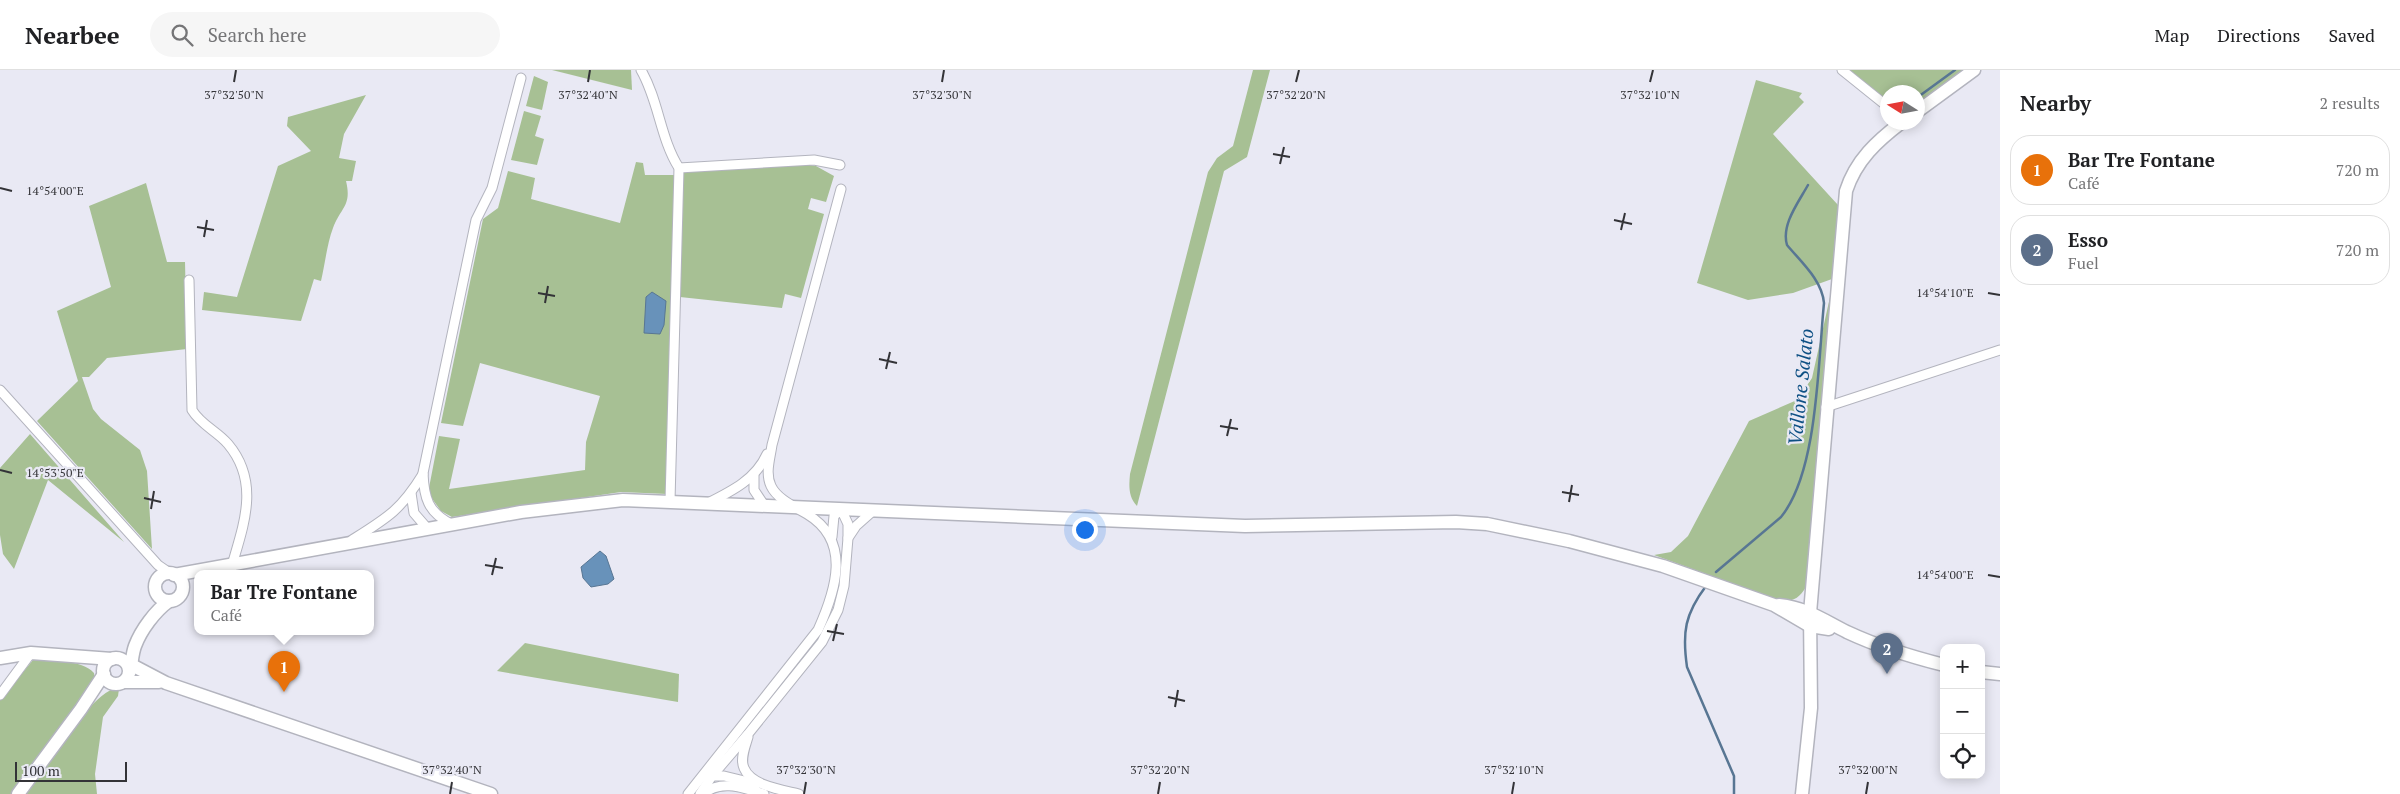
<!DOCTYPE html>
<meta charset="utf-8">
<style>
:root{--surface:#fff;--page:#f6f6f6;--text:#202124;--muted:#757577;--line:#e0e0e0;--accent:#7c61dc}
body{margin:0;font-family:"PT Serif",serif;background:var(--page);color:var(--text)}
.controls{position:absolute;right:15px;bottom:15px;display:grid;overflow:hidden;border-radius:10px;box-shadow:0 2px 12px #0003}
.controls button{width:45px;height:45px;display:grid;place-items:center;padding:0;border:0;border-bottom:1px solid var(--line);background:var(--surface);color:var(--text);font:25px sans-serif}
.compass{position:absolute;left:1880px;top:15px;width:45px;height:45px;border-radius:50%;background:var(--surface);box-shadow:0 2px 12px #0003;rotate:281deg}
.scale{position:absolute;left:15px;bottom:12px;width:112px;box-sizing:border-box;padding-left:5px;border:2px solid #333337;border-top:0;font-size:14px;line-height:18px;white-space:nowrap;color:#333337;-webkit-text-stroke:4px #e9e9f4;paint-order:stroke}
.you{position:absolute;left:1084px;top:459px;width:18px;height:18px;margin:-12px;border:4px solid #fff;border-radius:50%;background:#1a73e8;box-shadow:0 0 0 8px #1a73e833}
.badge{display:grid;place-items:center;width:32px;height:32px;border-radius:50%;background:var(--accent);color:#fff;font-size:16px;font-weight:700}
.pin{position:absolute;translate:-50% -41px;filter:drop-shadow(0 1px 2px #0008)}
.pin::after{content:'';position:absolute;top:26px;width:18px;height:15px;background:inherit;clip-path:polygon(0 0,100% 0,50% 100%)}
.popup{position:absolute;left:194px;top:500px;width:180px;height:65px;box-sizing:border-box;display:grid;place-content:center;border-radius:10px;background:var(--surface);filter:drop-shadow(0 1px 4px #0005);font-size:16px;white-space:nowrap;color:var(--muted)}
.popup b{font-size:19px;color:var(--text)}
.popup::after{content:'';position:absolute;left:50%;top:100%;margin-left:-10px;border:10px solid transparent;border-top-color:var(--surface)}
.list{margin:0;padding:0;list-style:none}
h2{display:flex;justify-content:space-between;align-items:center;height:65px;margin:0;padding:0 20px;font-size:21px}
h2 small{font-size:16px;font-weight:400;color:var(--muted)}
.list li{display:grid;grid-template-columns:32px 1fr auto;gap:15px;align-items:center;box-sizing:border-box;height:70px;margin:0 10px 10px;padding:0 10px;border:1px solid var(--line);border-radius:20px}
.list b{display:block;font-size:19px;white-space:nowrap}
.list p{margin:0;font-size:16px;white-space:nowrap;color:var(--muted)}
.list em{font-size:16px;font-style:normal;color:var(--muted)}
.icon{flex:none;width:28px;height:28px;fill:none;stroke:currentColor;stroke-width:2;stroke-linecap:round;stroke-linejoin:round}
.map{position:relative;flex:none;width:2000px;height:724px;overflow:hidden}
header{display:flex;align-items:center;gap:30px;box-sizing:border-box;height:70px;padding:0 25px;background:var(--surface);border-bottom:1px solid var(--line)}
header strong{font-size:24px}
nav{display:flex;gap:28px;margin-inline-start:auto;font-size:18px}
.search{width:350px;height:45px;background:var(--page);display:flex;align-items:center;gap:12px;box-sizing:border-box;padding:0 18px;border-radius:28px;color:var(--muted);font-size:19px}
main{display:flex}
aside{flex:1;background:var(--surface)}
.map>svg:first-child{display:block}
.green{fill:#a7c094}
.water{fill:#6892ba;stroke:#587693}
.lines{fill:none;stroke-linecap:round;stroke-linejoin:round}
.stream{stroke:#587693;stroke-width:2.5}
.street-casing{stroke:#b3b4be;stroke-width:11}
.secondary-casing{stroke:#b3b4be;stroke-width:15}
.street{stroke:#fff;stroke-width:9}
.secondary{stroke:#fff;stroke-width:12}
.ticks{fill:none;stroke:#333337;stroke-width:2}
.labels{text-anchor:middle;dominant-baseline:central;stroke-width:4.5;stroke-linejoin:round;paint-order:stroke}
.water-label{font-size:19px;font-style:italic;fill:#0e5084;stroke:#e9e9f4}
.ticks-label{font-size:12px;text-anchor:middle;fill:#333337;stroke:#e9e9f4;stroke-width:4.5;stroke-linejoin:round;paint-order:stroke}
</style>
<header>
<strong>Nearbee</strong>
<div class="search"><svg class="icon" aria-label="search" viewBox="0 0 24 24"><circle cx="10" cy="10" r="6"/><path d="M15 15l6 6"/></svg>Search here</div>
<nav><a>Map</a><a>Directions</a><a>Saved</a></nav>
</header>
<main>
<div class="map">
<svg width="2000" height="724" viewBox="0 0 2000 724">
<rect width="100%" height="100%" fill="#e9e9f4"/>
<g class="green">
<polygon points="552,0 631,0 632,20"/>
<path d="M1253,0H1270L1247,87L1224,101L1137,436C1128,427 1129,415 1130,404L1208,102L1217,88L1233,76Z"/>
<polygon points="1846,0 1965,0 1918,35 1918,22 1888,22 1887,34"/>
<polygon points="534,6 548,12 542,40 526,36"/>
<polygon points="1756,10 1802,23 1799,27 1804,32 1773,64 1838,135 1832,209 1793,223 1748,230 1697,213"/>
<path d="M366,25L344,64L339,88L356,91L352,111H346C352,136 341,137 333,158C327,174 325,194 321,211L314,209L301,251L202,240L204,222L237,227L278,96L311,81L287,56L288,47Z"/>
<polygon points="524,41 541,46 535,66 544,69 537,95 511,90"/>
<polygon points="636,92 643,93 645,105 677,105 667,424 621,422 452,447 441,441 428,423 439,366 460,369 449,419 585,400 586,372 600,326 480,293 463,356 441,353 483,149 498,138 508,101 535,108 531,129 620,153"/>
<polygon points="802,94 816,96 834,106 826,132 811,128 808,139 824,144 801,228 785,224 782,238 680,227 683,102"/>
<polygon points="146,113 167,192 185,192 187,279 107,288 89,307 82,307 93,339 101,349 140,380 147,401 152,479 37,351 78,311 57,241 111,217 89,136"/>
<path d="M1832,218L1806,517C1798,530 1792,532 1777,530L1654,485L1671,482L1688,466L1749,351L1797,330L1812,308Z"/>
<polygon points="30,364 124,472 48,410 14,499 3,484 0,465 0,398"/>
<polygon points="525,573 679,604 678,632 497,601"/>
<path d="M33,590C50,591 82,589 94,603L95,610L12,724H0V630Z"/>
<path d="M113,619H119L118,626L103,647L95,704L97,724H25C43,700 87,629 113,619Z"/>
</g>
<g class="water">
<polygon points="652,222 666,231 664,255 660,264 644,263 646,227"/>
<polygon points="600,481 606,486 614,509 608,514 591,517 583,508 581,497"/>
</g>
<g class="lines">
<g class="stream">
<polyline points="1918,27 1955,0"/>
<path d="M1716,502L1781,447C1818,402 1818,292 1824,233C1822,210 1801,192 1787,175C1781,155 1798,133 1808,115"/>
<path d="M1706,516C1685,544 1682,562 1687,597L1734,706V724"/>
</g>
<defs>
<g id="street">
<path d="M641,0C659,31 660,68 679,98L670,431"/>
<polyline points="1842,0 1888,37"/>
<polyline points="679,98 814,90 840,95"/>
<path d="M189,210L192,340C201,355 217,361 228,374C260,412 244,454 232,495"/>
<polyline points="0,320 158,495 171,504"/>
<polyline points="1826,337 2000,280"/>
<polyline points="754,405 754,420 764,435"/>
<polyline points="411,423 414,443 427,458"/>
<path d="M708,433C732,421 756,409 767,384"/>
<path d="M451,454C428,442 424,428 423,403L476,150L492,118L521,8"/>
<polyline points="832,467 834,446 841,439 848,454 848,468"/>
<path d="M352,470C387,448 401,440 423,404"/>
<polyline points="0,625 31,583"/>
<path d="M748,667C745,677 740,689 744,698C751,716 783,720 799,724"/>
<polyline points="711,706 724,706 757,714"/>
<path d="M688,724L818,560C836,520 852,471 807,444C795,437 777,429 771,416C765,403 770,389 772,375L841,119"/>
<polyline points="700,724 712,706 748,664 822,572 838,540 844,516 848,468 856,456 874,440"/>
<path d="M703,724C722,709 743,718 764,724"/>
</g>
<g id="secondary">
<polyline points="1918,41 1974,0"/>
<circle cx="169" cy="517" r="14"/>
<polyline points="174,505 521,442 623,430 1245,456 1456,452 1487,454 1569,471 1663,496 1774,535 1810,556 1829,559"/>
<path d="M1779,535C1807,538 1823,550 1847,562C1877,576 1912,587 1944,595"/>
<polyline points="0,588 31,583 112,589"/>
<circle cx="116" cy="601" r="13"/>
<polyline points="126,592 166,613 491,724"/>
<path d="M130,601C132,593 132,584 135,576C141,560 155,541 169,531"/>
<polyline points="1981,602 2000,604"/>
<polyline points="124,612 159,612"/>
<polyline points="18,724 81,639 104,604"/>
<path d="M1802,724L1811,638L1810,543L1846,121C1856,90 1877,71 1902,52"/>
</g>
</defs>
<use href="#street" class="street-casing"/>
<use href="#secondary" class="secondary-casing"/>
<use href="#street" class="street"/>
<use href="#secondary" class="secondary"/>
</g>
<path class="ticks" d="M234,12L236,0M588,12L590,0M942,12L944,0M1296,12L1299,0M1650,12L1653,0M1273,84L1290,87M1280,94L1284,77M0,118L12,121M1614,150L1632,154M197,157L214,160M1621,160L1625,143M204,167L207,150M538,223L555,226M1988,223L2000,225M545,233L548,216M879,289L897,293M886,299L890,282M1220,356L1238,359M1227,366L1231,349M0,400L12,403M1562,422L1579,425M144,428L161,432M1569,432L1572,415M151,439L154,421M485,495L503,498M492,505L496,488M1988,505L2000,507M827,561L844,564M833,571L837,554M1168,627L1185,631M1175,637L1178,620M450,724L452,712M804,724L806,712M1158,724L1160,712M1512,724L1514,712M1866,724L1868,712"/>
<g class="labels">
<g class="water-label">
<text transform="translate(1800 317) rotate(-84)">Vallone Salato</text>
</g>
</g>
<g class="ticks-label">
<text x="234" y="29">37°32'50"N</text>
<text x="588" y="29">37°32'40"N</text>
<text x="942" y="29">37°32'30"N</text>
<text x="1296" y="29">37°32'20"N</text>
<text x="1650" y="29">37°32'10"N</text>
<text x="55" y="125">14°54'00"E</text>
<text x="1945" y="227">14°54'10"E</text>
<text x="55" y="407">14°53'50"E</text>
<text x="1945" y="509">14°54'00"E</text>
<text x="452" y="704">37°32'40"N</text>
<text x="806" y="704">37°32'30"N</text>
<text x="1160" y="704">37°32'20"N</text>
<text x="1514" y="704">37°32'10"N</text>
<text x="1868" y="704">37°32'00"N</text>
</g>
</svg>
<div class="controls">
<button>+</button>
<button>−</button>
<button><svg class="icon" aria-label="locate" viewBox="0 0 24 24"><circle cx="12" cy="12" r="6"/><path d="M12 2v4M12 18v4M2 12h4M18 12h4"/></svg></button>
</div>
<svg class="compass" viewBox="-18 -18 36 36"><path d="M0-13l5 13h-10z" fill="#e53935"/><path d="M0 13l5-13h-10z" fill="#757577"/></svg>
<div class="scale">100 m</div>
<div class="you"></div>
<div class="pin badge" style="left:284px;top:622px;background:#e8710a">1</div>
<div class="popup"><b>Bar Tre Fontane</b>Café</div>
<div class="pin badge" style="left:1887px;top:604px;background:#5c6f8a">2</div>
</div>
<aside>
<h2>Nearby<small>2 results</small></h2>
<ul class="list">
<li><span class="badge" style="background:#e8710a">1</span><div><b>Bar Tre Fontane</b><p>Café</p></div><em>720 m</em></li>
<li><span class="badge" style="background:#5c6f8a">2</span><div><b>Esso</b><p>Fuel</p></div><em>720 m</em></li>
</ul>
</aside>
</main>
